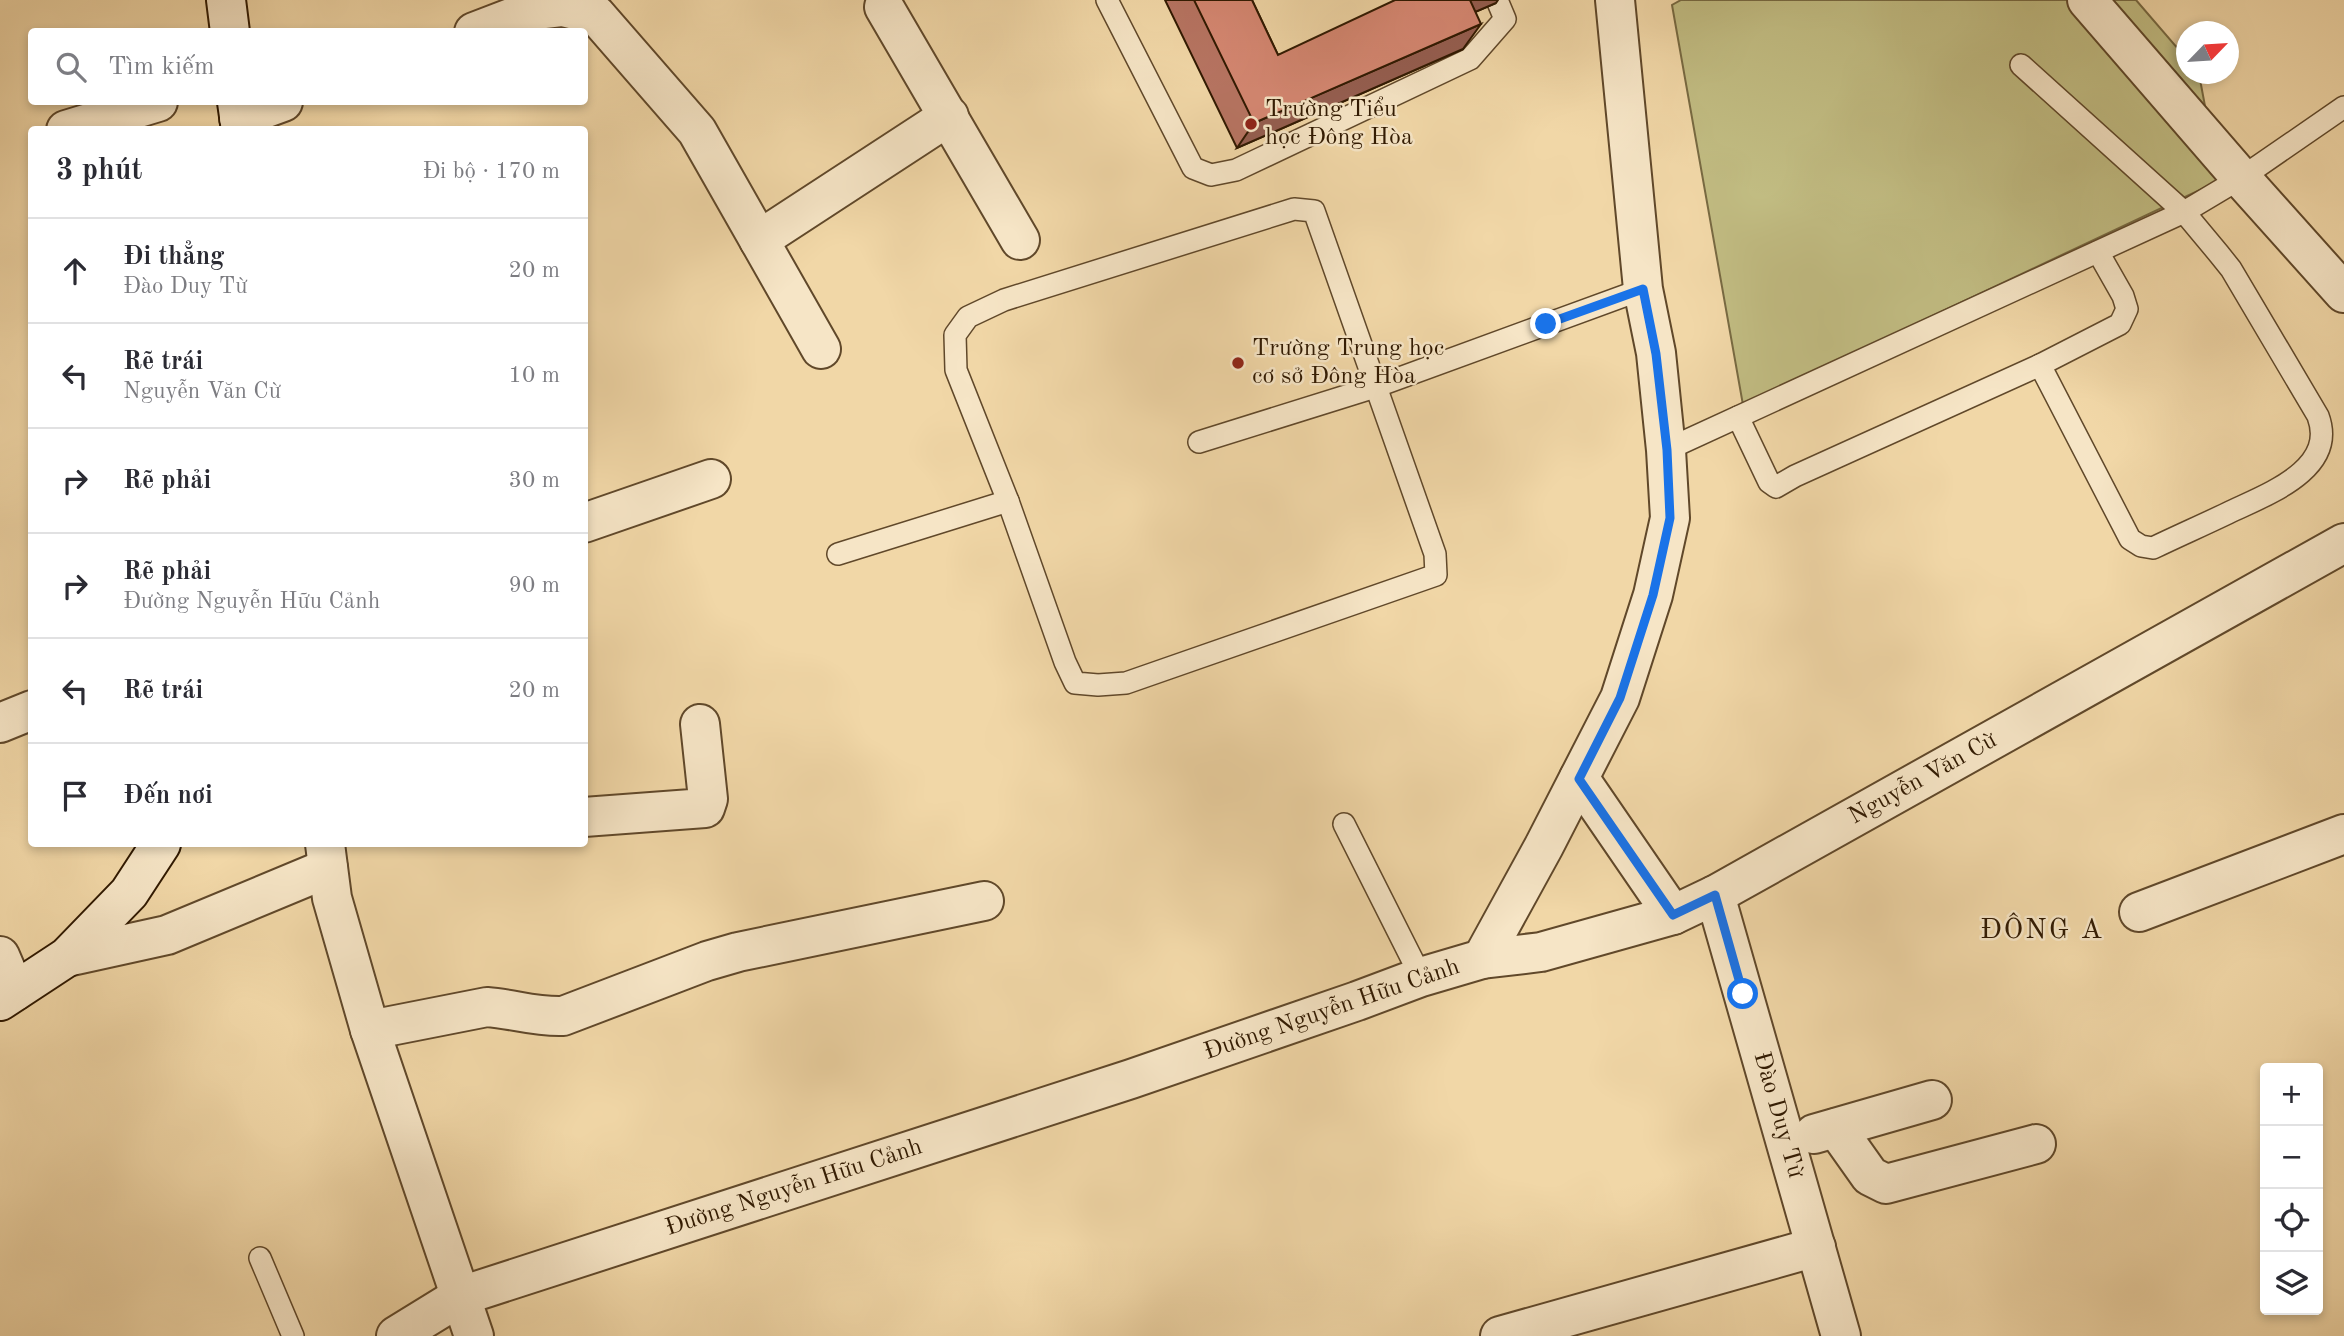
<!DOCTYPE html>
<html lang="vi">
<meta charset="utf-8">
<style>
:root{--surface:#fff;--page:#f7f7f7;--text:#2b2b33;--muted:#7c7c81;--line:#e1e1e2}
body{margin:0;font-family:"Old Standard TT",serif;background:var(--page);color:var(--text)}
.controls{position:absolute;right:21px;bottom:21px;display:grid;overflow:hidden;border-radius:7px;box-shadow:0 4px 10px #0003}
.controls button{width:63px;height:63px;display:grid;place-items:center;padding:0;border:0;border-bottom:2px solid var(--line);background:var(--surface);color:var(--text);font:35px sans-serif}
.compass{position:absolute;left:2176px;top:21px;width:63px;height:63px;border-radius:50%;background:var(--surface);box-shadow:0 4px 10px #0003;rotate:65deg}
.stop{position:absolute;width:21px;height:21px;margin:-16px;border:5px solid #1a73e8;border-radius:50%;background:#fff}
.stop.end{background:#1a73e8;border-color:#fff;box-shadow:0 2px 7px #0008}
.list{margin:0;padding:0;list-style:none}
h2{display:flex;justify-content:space-between;align-items:center;height:91px;margin:0;padding:0 28px;font-size:30px}
h2 small{font-size:23px;font-weight:400;color:var(--muted)}
.list li{display:grid;grid-template-columns:46px 1fr auto;gap:21px;align-items:center;box-sizing:border-box;height:105px;padding:0 28px;border-top:2px solid var(--line)}
.list b{display:block;font-size:26px;white-space:nowrap}
.list p{margin:0;font-size:23px;white-space:nowrap;color:var(--muted)}
.list em{font-size:23px;font-style:normal;color:var(--muted)}
.icon{flex:none;width:38px;height:38px;fill:none;stroke:currentColor;stroke-width:2;stroke-linecap:round;stroke-linejoin:round}
.map{position:relative;flex:none;width:2344px;height:1336px;overflow:hidden}
.search{position:absolute;background:var(--surface);box-shadow:0 4px 10px #0003;left:28px;top:28px;width:560px;height:77px;display:flex;align-items:center;gap:18px;box-sizing:border-box;padding:0 24px;border-radius:7px;color:var(--muted);font-size:26px}
.panel{position:absolute;background:var(--surface);box-shadow:0 4px 10px #0003;left:28px;top:126px;width:560px;height:721px;border-radius:7px}
.map>svg:first-child{display:block}
.green{fill:#c1bc82;stroke:#786a42;stroke-width:2}
.lines{fill:none;stroke-linecap:round;stroke-linejoin:round}
.service-casing{stroke:#60482a;stroke-width:24}
.minor-casing{stroke:#60482a;stroke-width:42}
.tertiary-casing{stroke:#60482a;stroke-width:42}
.secondary-casing{stroke:#301901;stroke-width:42}
.service{stroke:#f6e5c6;stroke-width:21}
.minor{stroke:#f6e5c6;stroke-width:38}
.tertiary{stroke:#f6e5c6;stroke-width:38}
.secondary{stroke:#f6e5c6;stroke-width:38}
.wall{fill:#b77462;stroke:#301901;stroke-width:2}
.shaded-wall{fill:#955e50;stroke:#301901;stroke-width:2}
.building{fill:#d58772;stroke:#301901;stroke-width:2}
.route{stroke:#1a73e8;stroke-width:9}
.poi-dot{fill:#8f2418;stroke:#f6e5c6;stroke-width:2.5}
.labels{text-anchor:middle;dominant-baseline:central;stroke-width:5;stroke-linejoin:round;paint-order:stroke}
.poi-label{font-size:24px;fill:#301901;stroke:#f6e5c6;text-anchor:start}
.street-label{font-size:24px;fill:#301901;stroke:#f6e5c6}
.quarter-label{font-size:28px;letter-spacing:2px;fill:#301901;stroke:#f6e5c6}
</style>
<div class="map">
<svg width="2344" height="1336" viewBox="0 0 2344 1336">
<rect width="100%" height="100%" fill="#f1d7a7"/>
<filter id="stains"><feTurbulence type="fractalNoise" baseFrequency=".00286" numOctaves="4"/><feColorMatrix values="0 0 0 0 .2 0 0 0 0 .09 0 0 0 0 .02 0 0 0 .5 -.17"/></filter>
<radialGradient id="worn" r=".72"><stop offset=".6" stop-color="#630" stop-opacity="0"/><stop offset="1" stop-color="#630" stop-opacity=".3"/></radialGradient>
<polygon class="green" points="1681,0 2136,0 2186,58 2186,74 2199,74 2219,181 1743,405 1672,5"/>
<g class="lines">
<defs>
<g id="service">
<polyline points="1107,0 1193,168 1211,175 1236,170 1470,59 1505,19 1497,0"/>
<path d="M2021,65L2184,212L2219,254L2231,269L2318,416C2338,470 2265,495 2228,513C2203,525 2178,536 2153,548L2141,546L2130,539L2040,365"/>
<polygon points="1294,209 1314,211 1435,554 1436,575 1126,683 1098,685 1075,683 1065,662 1008,501 956,370 955,335 968,317 1004,300"/>
<polyline points="1738,417 1769,482 1776,487 1795,476 2040,365 2120,324 2127,309 2123,296 2098,252"/>
<polyline points="1199,442 1375,387 1643,289"/>
<polyline points="1666,450 2184,212 2241,178 2344,107"/>
<polyline points="838,554 1008,501"/>
<polyline points="1344,824 1421,977"/>
<polyline points="260,1258 293,1336"/>
</g>
<g id="minor">
<polyline points="884,7 1020,240"/>
<polyline points="474,32 529,11 563,7 596,15 697,131 821,349"/>
<polyline points="239,118 283,102"/>
<polyline points="66,130 158,102"/>
<polyline points="759,240 949,116"/>
<polyline points="584,523 711,479"/>
<polyline points="0,723 32,710"/>
<polyline points="584,817 705,808 708,799 700,724"/>
<polyline points="325,844 332,898 370,1030 474,1336"/>
<polyline points="1715,895 1841,1336"/>
<polyline points="2139,912 2344,834"/>
<polyline points="0,956 15,991"/>
<polyline points="67,957 167,935 328,868"/>
<path d="M370,1030L487,1007C514,1009 534,1017 563,1016L707,961L738,952L984,901"/>
<polyline points="1836,1128 1870,1176 1886,1184 2036,1144"/>
<polyline points="1814,1134 1932,1100"/>
<polyline points="1500,1336 1816,1247"/>
</g>
<g id="tertiary">
<polyline points="2087,0 2241,178 2344,293"/>
<polyline points="1579,778 1673,915"/>
<polyline points="1482,959 1541,952 1673,915 1715,895 2344,543"/>
<polyline points="396,1336 461,1296 1131,1079 1357,1001 1421,977 1482,959 1544,846 1620,698 1653,595 1670,518 1666,450 1656,353 1643,289 1615,0"/>
</g>
<g id="secondary">
<polyline points="226,0 230,32"/>
<polyline points="237,102 241,130"/>
<polyline points="0,1001 67,957 129,893 161,844"/>
</g>
</defs>
<use href="#service" class="service-casing"/>
<use href="#minor" class="minor-casing"/>
<use href="#tertiary" class="tertiary-casing"/>
<use href="#secondary" class="secondary-casing"/>
<use href="#service" class="service"/>
<use href="#minor" class="minor"/>
<use href="#tertiary" class="tertiary"/>
<use href="#secondary" class="secondary"/>
</g>
<polygon class="wall" points="1165,0 1252,0 1278,55 1496,3 1475,12 1463,49 1237,148"/>
<g class="shaded-wall">
<polygon points="1467,0 1498,0 1496,3 1452,22"/>
<polygon points="1481,24 1463,49 1237,148 1254,123"/>
</g>
<polygon class="building" points="1194,0 1252,0 1278,55 1395,0 1470,0 1481,24 1254,123"/>
<g class="lines">
<polyline class="route" points="1546,324 1643,289 1656,354 1667,450 1670,518 1653,595 1620,698 1579,779 1673,915 1715,895 1743,994"/>
</g>
<g class="poi-dot">
<circle cx="1251" cy="124" r="7"/>
<circle cx="1238" cy="363" r="7"/>
</g>
<g class="labels">
<g class="poi-label">
<text x="1265" y="110">Trường Tiểu<tspan x="1265" dy="28">học Đông Hòa</tspan></text>
<text x="1252" y="349">Trường Trung học<tspan x="1252" dy="28">cơ sở Đông Hòa</tspan></text>
</g>
<g class="street-label">
<text transform="translate(1923 779) rotate(-29)">Nguyễn Văn Cừ</text>
<text transform="translate(1332 1010) rotate(-19)">Đường Nguyễn Hữu Cảnh</text>
<text transform="translate(1778 1115) rotate(74)">Đào Duy Từ</text>
<text transform="translate(794 1188) rotate(-18)">Đường Nguyễn Hữu Cảnh</text>
</g>
<g class="quarter-label">
<text x="2042" y="931">ĐÔNG A</text>
</g>
</g>
<rect width="100%" height="100%" filter="url(#stains)"/>
<rect width="100%" height="100%" fill="url(#worn)"/>
</svg>
<div class="controls">
<button>+</button>
<button>−</button>
<button><svg class="icon" aria-label="locate" viewBox="0 0 24 24"><circle cx="12" cy="12" r="6"/><path d="M12 2v4M12 18v4M2 12h4M18 12h4"/></svg></button>
<button><svg class="icon" aria-label="layers" viewBox="0 0 24 24"><path d="M12 4l9 5-9 5-9-5zM3 14l9 5 9-5"/></svg></button>
</div>
<svg class="compass" viewBox="-18 -18 36 36"><path d="M0-13l5 13h-10z" fill="#e53935"/><path d="M0 13l5-13h-10z" fill="#7c7c81"/></svg>
<div class="stop" style="left:1743px;top:994px"></div>
<div class="stop end" style="left:1546px;top:324px"></div>
<div class="search"><svg class="icon" aria-label="search" viewBox="0 0 24 24"><circle cx="10" cy="10" r="6"/><path d="M15 15l6 6"/></svg>Tìm kiếm</div>
<section class="panel">
<h2>3 phút<small>Đi bộ · 170 m</small></h2>
<ul class="list">
<li><svg class="icon" aria-label="ahead" viewBox="0 0 24 24"><path d="M12 20V5M6 11l6-6 6 6"/></svg><div><b>Đi thẳng</b><p>Đào Duy Từ</p></div><em>20 m</em></li>
<li><svg class="icon" aria-label="left" viewBox="0 0 24 24"><path d="M17 20v-9H6M10 6l-5 5 5 5"/></svg><div><b>Rẽ trái</b><p>Nguyễn Văn Cừ</p></div><em>10 m</em></li>
<li><svg class="icon" aria-label="right" viewBox="0 0 24 24"><path d="M7 20v-9h11M14 6l5 5-5 5"/></svg><div><b>Rẽ phải</b></div><em>30 m</em></li>
<li><svg class="icon" aria-label="right" viewBox="0 0 24 24"><path d="M7 20v-9h11M14 6l5 5-5 5"/></svg><div><b>Rẽ phải</b><p>Đường Nguyễn Hữu Cảnh</p></div><em>90 m</em></li>
<li><svg class="icon" aria-label="left" viewBox="0 0 24 24"><path d="M17 20v-9H6M10 6l-5 5 5 5"/></svg><div><b>Rẽ trái</b></div><em>20 m</em></li>
<li><svg class="icon" aria-label="arrive" viewBox="0 0 24 24"><path d="M6 21V4h12l-3 4 3 4H6"/></svg><div><b>Đến nơi</b></div></li>
</ul>
</section>
</div>
